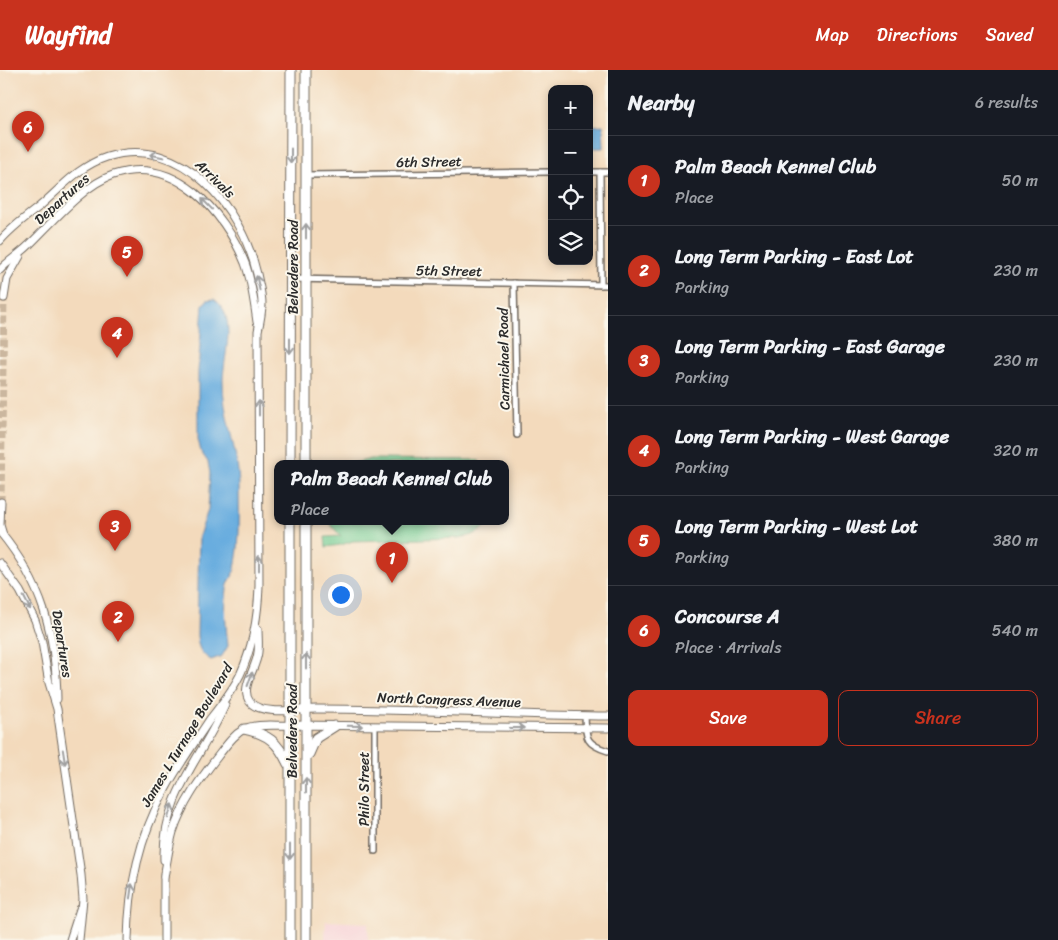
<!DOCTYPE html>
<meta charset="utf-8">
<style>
:root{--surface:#171b24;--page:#20242c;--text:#f1f3f6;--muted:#9ea1a6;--line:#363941;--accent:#c8321e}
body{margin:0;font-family:Sriracha,sans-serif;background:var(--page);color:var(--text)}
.controls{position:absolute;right:15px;top:15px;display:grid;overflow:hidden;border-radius:10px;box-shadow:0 2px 8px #0003}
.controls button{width:45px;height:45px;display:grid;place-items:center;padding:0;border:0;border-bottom:1px solid var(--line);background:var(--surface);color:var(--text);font:25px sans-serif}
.you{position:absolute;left:340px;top:524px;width:18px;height:18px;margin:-12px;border:4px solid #fff;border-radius:50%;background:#1a73e8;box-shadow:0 0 0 8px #1a73e833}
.badge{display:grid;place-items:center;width:32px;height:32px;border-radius:50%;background:var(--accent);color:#fff;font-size:16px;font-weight:700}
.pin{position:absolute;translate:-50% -41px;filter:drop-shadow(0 1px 2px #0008)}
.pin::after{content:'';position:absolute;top:26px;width:18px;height:15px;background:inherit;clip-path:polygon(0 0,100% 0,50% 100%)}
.popup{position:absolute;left:274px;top:390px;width:235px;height:65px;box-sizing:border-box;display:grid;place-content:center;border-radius:10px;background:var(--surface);filter:drop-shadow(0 1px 4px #0005);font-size:16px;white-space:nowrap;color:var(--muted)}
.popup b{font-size:19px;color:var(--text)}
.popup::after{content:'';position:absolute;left:50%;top:100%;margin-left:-10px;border:10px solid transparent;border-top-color:var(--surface)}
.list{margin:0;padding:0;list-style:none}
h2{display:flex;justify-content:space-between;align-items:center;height:65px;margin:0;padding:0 20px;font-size:21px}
h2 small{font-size:16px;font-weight:400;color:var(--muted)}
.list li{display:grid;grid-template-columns:32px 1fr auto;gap:15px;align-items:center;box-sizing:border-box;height:90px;padding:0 20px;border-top:1px solid var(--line)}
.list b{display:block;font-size:19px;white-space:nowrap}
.list p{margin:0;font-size:16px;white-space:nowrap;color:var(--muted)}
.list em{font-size:16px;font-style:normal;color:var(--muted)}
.actions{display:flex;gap:10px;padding:15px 20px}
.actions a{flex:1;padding:11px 0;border:1px solid var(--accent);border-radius:10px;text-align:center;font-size:18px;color:var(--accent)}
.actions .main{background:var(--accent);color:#fff}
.icon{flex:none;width:28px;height:28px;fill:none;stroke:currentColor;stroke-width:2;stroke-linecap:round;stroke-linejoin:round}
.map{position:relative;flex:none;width:608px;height:870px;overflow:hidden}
header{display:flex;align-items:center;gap:30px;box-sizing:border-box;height:70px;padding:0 25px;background:var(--accent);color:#fff}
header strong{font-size:24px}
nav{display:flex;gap:28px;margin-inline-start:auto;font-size:18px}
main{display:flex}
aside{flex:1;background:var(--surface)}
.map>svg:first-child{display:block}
.built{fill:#f7cfd5}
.green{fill:#73cb91;stroke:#4f7b5e}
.water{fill:#69addf;stroke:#4a6c85}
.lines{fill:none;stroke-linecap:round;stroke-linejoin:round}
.tertiary-tunnel{stroke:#cbb79f;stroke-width:7;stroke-dasharray:7 3.5;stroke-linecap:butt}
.minor-casing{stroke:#71685e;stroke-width:8}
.tertiary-casing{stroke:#71685e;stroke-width:9}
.primary-casing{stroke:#71685e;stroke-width:11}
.minor{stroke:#fff;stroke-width:5}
.tertiary{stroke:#fff;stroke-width:7}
.primary{stroke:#fff;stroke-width:9}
.oneway{stroke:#a0a0a0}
.labels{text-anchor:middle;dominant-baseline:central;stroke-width:4;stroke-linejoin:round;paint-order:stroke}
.street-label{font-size:14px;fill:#2b2b2b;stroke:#fbf7ec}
</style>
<header>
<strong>Wayfind</strong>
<nav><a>Map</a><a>Directions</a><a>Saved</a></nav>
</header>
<main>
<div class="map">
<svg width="608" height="870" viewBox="0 0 608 870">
<rect width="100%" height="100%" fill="#fbf7ec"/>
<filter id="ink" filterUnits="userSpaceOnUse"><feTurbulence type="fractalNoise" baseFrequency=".02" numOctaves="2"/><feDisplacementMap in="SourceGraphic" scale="10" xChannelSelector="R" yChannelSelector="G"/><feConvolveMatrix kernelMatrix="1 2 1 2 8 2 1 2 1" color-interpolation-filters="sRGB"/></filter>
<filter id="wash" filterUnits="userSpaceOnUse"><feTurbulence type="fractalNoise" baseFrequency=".0096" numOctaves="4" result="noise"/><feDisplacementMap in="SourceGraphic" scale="20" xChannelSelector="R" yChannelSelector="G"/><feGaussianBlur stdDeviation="1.12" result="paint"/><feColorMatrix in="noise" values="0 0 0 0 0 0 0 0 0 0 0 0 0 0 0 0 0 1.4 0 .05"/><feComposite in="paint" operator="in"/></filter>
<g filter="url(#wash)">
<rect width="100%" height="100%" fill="#f3dabc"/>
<polygon class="built" points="326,851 368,853 368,870 325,870"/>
<g class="green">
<polygon points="371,389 479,390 479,394 350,394"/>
<path d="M328,452H490C481,463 472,466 458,468L353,471L341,475L326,477L325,467L341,466Z"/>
</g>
<g class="water">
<polygon points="603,55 604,78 590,78 590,56"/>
<path d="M214,229C238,246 224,284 223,309C222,345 238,378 239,414C239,435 240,458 238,479C237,486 236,495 234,502C232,508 228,512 227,519C224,539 226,557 228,576L222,586L211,590C200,583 198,578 197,565L199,466L208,440L210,403L208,392L201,382L198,369V302L203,235L207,230Z"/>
</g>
</g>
<g filter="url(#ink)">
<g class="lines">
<polyline class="tertiary-tunnel" points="1,432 4,228"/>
<defs>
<g id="minor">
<polyline points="589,102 608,102"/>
<polyline points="600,102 601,215"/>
<polyline points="306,105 552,102"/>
<polyline points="291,209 608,215"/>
<polyline points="514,213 517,365"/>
<path d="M585,646C586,668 585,674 608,681"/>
<polyline points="375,781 375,656"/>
</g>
<g id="tertiary">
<path d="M0,171C12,157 26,147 40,136C62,117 79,96 107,87C182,63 242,139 257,204C259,214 262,224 262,234C262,243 260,252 258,261L259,516C258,547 253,577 240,605C232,621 221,635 210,649C195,672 178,696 165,720C139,768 129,816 128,870"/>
<path d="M0,200C8,191 20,184 29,175C52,153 83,115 113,105C174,84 224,141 245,193C252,212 254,232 257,252"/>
<polyline points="4,228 7,209 20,186"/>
<polyline points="1,432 0,455 3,465"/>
<path d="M0,462C42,513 56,564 57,629"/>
<polyline points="0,493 20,521 35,550 42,572 49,613 57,639 81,805 83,829 79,870"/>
<path d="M258,559C258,567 259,575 258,582C257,598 239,618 250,632C261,646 300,639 316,639C414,639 511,645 608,646"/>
<path d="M164,790C162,725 201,690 225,635"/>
<path d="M164,807C167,792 169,776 173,762C182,734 200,709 218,686C225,677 233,665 244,659C257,653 276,656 290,655L608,658"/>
<polyline points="70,870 80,839"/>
<polyline points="164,870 164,803"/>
</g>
<g id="primary">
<polyline points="290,394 291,0"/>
<polyline points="306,394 306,0"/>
<polyline points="306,452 306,870"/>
<path d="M244,659C268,664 278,672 288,694"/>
<polyline points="309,684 316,668 335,656"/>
<polyline points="290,870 290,452"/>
</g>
</defs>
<use href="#minor" class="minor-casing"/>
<use href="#tertiary" class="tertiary-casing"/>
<use href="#primary" class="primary-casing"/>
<use href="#minor" class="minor"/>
<use href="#tertiary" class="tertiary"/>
<use href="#primary" class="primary"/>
</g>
<defs><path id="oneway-shaft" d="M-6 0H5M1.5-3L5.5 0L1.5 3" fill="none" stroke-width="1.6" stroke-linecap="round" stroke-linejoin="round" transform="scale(1.25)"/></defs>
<g class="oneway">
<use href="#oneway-shaft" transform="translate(157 86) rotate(-168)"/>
<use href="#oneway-shaft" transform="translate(291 86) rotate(90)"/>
<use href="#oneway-shaft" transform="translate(207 134) rotate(-134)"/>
<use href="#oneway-shaft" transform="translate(306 161) rotate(-90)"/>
<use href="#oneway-shaft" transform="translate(258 213) rotate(-102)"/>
<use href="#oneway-shaft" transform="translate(290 276) rotate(90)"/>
<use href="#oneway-shaft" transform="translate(259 338) rotate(-90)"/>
<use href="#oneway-shaft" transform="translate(259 493) rotate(-90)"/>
<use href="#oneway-shaft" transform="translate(27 533) rotate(63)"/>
<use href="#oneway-shaft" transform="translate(306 591) rotate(-90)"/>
<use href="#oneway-shaft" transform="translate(250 609) rotate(-71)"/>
<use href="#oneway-shaft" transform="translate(355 656) rotate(1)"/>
<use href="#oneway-shaft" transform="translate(517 658)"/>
<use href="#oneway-shaft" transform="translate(64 687) rotate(81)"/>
<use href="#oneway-shaft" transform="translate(306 715) rotate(-90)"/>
<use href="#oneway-shaft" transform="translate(170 741) rotate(-74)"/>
<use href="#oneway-shaft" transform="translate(290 782) rotate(90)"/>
<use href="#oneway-shaft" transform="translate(131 821) rotate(-82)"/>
</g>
</g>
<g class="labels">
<g class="street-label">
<text transform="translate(429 92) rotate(-1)">6th Street</text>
<text transform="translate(215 109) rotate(44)">Arrivals</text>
<text transform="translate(62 129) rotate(-42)">Departures</text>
<text transform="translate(293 197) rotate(-90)">Belvedere Road</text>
<text transform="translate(449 201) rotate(1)">5th Street</text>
<text transform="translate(504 289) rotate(-91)">Carmichael Road</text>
<text transform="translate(62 574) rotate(81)">Departures</text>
<text transform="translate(449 630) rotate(2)">North Congress Avenue</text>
<text transform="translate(292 661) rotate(-90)">Belvedere Road</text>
<text transform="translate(187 665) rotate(-59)">James L Turnage Boulevard</text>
<text transform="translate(364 719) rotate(-90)">Philo Street</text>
</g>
</g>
</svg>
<div class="controls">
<button>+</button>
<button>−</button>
<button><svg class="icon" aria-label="locate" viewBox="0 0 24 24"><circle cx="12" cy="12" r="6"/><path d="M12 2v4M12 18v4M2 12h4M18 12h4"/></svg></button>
<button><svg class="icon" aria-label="layers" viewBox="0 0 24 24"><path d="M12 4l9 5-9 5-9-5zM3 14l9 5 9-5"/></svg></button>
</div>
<div class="you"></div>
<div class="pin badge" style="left:392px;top:513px">1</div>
<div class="popup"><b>Palm Beach Kennel Club</b>Place</div>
<div class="pin badge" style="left:118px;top:572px">2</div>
<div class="pin badge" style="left:115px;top:481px">3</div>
<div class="pin badge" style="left:117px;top:288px">4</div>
<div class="pin badge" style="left:127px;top:207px">5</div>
<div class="pin badge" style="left:28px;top:82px">6</div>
</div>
<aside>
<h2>Nearby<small>6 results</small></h2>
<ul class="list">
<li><span class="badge">1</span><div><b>Palm Beach Kennel Club</b><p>Place</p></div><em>50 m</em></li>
<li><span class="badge">2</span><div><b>Long Term Parking - East Lot</b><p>Parking</p></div><em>230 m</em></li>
<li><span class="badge">3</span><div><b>Long Term Parking - East Garage</b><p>Parking</p></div><em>230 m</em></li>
<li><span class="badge">4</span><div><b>Long Term Parking - West Garage</b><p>Parking</p></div><em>320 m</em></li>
<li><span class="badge">5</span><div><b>Long Term Parking - West Lot</b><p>Parking</p></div><em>380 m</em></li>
<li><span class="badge">6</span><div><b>Concourse A</b><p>Place · Arrivals</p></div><em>540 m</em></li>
</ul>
<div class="actions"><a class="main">Save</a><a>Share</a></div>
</aside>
</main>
